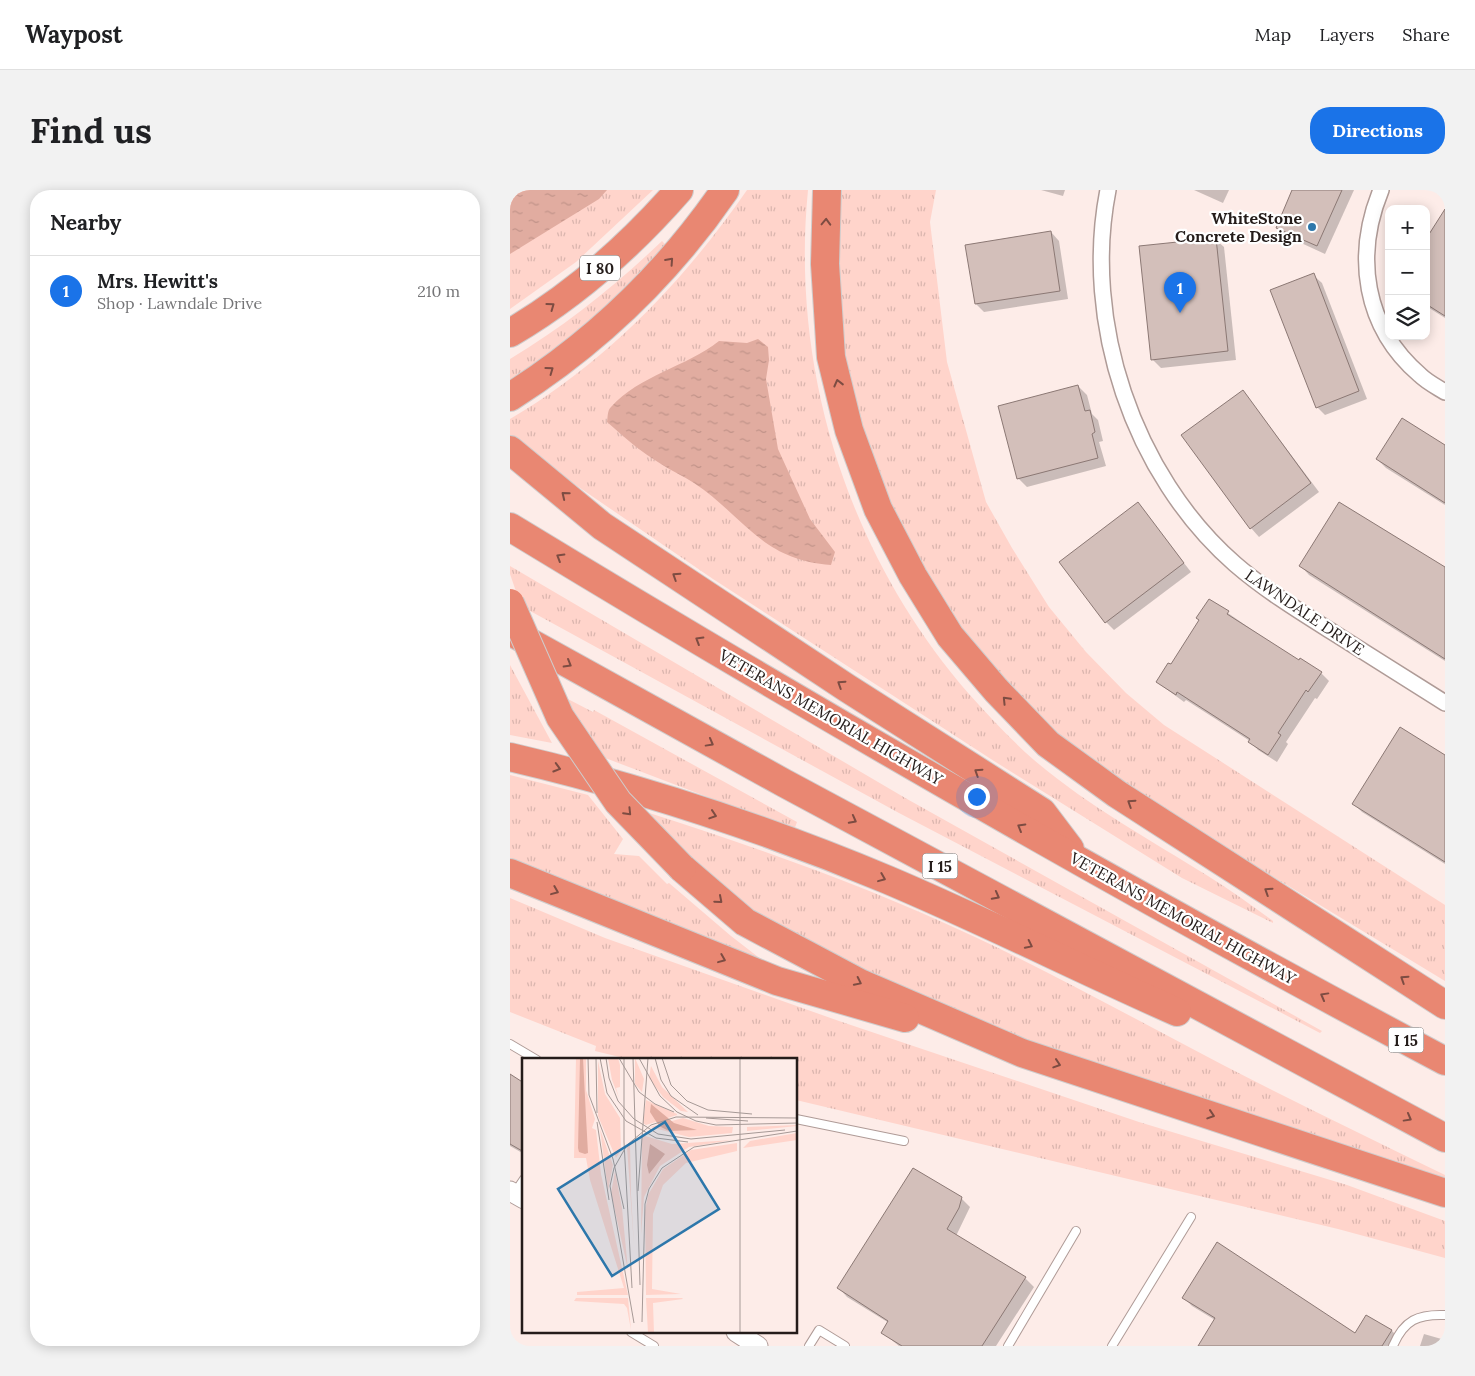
<!DOCTYPE html>
<meta charset="utf-8">
<style>
:root{--surface:#fff;--page:#f2f2f2;--text:#202124;--muted:#757577;--line:#e0e0e0;--accent:#1a73e8}
body{margin:0;font-family:Lora,serif;background:var(--page);color:var(--text)}
.controls{position:absolute;right:15px;top:15px;display:grid;overflow:hidden;border-radius:10px;box-shadow:0 2px 12px #0003}
.controls button{width:45px;height:45px;display:grid;place-items:center;padding:0;border:0;border-bottom:1px solid var(--line);background:var(--surface);color:var(--text);font:25px sans-serif}
.you{position:absolute;left:466px;top:606px;width:18px;height:18px;margin:-12px;border:4px solid #fff;border-radius:50%;background:#1a73e8;box-shadow:0 0 0 8px #1a73e833}
.badge{display:grid;place-items:center;width:32px;height:32px;border-radius:50%;background:var(--accent);color:#fff;font-size:16px;font-weight:700}
.pin{position:absolute;translate:-50% -41px;filter:drop-shadow(0 1px 2px #0008)}
.pin::after{content:'';position:absolute;top:26px;width:18px;height:15px;background:inherit;clip-path:polygon(0 0,100% 0,50% 100%)}
.list{margin:0;padding:0;list-style:none}
h2{display:flex;justify-content:space-between;align-items:center;height:65px;margin:0;padding:0 20px;font-size:21px}
h2 small{font-size:16px;font-weight:400;color:var(--muted)}
.list li{display:grid;grid-template-columns:32px 1fr auto;gap:15px;align-items:center;box-sizing:border-box;height:70px;padding:0 20px;border-top:1px solid var(--line)}
.list b{display:block;font-size:19px;white-space:nowrap}
.list p{margin:0;font-size:16px;white-space:nowrap;color:var(--muted)}
.list em{font-size:16px;font-style:normal;color:var(--muted)}
.icon{flex:none;width:28px;height:28px;fill:none;stroke:currentColor;stroke-width:2;stroke-linecap:round;stroke-linejoin:round}
.map{position:relative;flex:none;width:935px;height:1156px;overflow:hidden;border-radius:20px}
header{display:flex;align-items:center;gap:30px;box-sizing:border-box;height:70px;padding:0 25px;background:var(--surface);border-bottom:1px solid var(--line)}
header strong{font-size:24px}
nav{display:flex;gap:28px;margin-inline-start:auto;font-size:18px}
.intro{display:flex;align-items:center;justify-content:space-between;box-sizing:border-box;height:120px;padding:0 30px}
h1{margin:0;font-size:35px}
.button{padding:12px 22px;border-radius:20px;background:var(--accent);color:#fff;font-size:18px;font-weight:700}
main{display:flex;gap:30px;padding:0 30px}
aside{flex:1;background:var(--surface);border-radius:20px;box-shadow:0 2px 12px #0003}
.map>svg:first-child{display:block}
.grass{fill:url(#grass-tufts)}
.water{fill:url(#water-ripples)}
.shadow{fill:#0003}
.building{fill:#d3bfba;stroke:#8b7874}
.lines{fill:none;stroke-linecap:round;stroke-linejoin:round}
.service-casing{stroke:#af9b97;stroke-width:10}
.minor-casing{stroke:#af9b97;stroke-width:18}
.tertiary-casing{stroke:#af9b97;stroke-width:21}
.motorway-casing{stroke:#cfcdcd;stroke-width:30}
.service{stroke:#fff;stroke-width:8}
.minor{stroke:#fff;stroke-width:15}
.tertiary{stroke:#fff;stroke-width:19}
.motorway{stroke:#e98772;stroke-width:28}
.motorway-bridge-casing{stroke:#cfcdcd;stroke-width:30;stroke-linecap:butt}
.motorway-bridge{stroke:#e98772;stroke-width:28}
.oneway{stroke:#7d4c42}
.poi-dot{fill:#2d77ab;stroke:#fff;stroke-width:2}
.labels{text-anchor:middle;dominant-baseline:central;stroke-width:4.5;stroke-linejoin:round;paint-order:stroke}
.shield{fill:#fff;stroke:#66605f;stroke-width:1}
.shield-label{font-size:15px;font-weight:bold;fill:#241c1a}
.poi-label{font-size:16px;font-weight:bold;fill:#241c1a;stroke:#fff;text-anchor:end}
.street-label{font-size:16px;fill:#241c1a;stroke:#fff}
.inset-road{fill:none;stroke:#a69996;stroke-width:1}
.view{fill:#2d77ab;fill-opacity:0.15;stroke:#2d77ab;stroke-width:2.5}
.inset-edge{fill:none;stroke:#241c1a;stroke-width:2.5}
</style>
<header>
<strong>Waypost</strong>
<nav><a>Map</a><a>Layers</a><a>Share</a></nav>
</header>
<div class="intro"><h1>Find us</h1><a class="button">Directions</a></div>
<main>
<aside>
<h2>Nearby<small></small></h2>
<ul class="list">
<li><span class="badge">1</span><div><b>Mrs. Hewitt's</b><p>Shop · Lawndale Drive</p></div><em>210 m</em></li>
</ul>
</aside>
<div class="map">
<svg width="935" height="1156" viewBox="0 0 935 1156">
<defs>
<pattern id="grass-tufts" width="24" height="20" patternUnits="userSpaceOnUse" patternTransform="scale(1.25)"><rect width="24" height="20" fill="#ffd4cb"/><path d="M3 7l-1-3M5 7V3M7 7l1-3M15 17l-1-3M17 17v-4M19 17l1-3" fill="none" stroke="#dab5ae"/></pattern>
<pattern id="water-ripples" width="26" height="14" patternUnits="userSpaceOnUse" patternTransform="scale(1.25)"><rect width="26" height="14" fill="#e1aca0"/><path d="M2 4q2-2 4 0t4 0M15 11q2-2 4 0t4 0" fill="none" stroke="#c19389"/></pattern>
</defs>
<rect width="100%" height="100%" fill="#fdece8"/>
<g class="grass">
<polygon points="0,0 143,0 66,72 0,119"/>
<path d="M237,0H298C280,182 339,366 459,504C480,527 501,550 524,570C578,616 639,649 698,686C721,700 742,716 763,731V733L672,688L484,571L203,389L0,250V229C97,172 174,91 237,0Z"/>
<polygon points="330,0 426,0 420,32 437,172 476,312 502,358 539,417 576,462 616,503 654,535 935,715 935,791 597,586 512,514 430,414 365,282 341,201 333,156 327,47"/>
<path d="M152,51L157,56L99,116L0,194V169C55,136 105,96 152,51Z"/>
<polygon points="0,376 397,609 812,841 810,843 389,623 11,416 0,384"/>
<polygon points="0,475 42,553 0,545"/>
<polygon points="52,506 83,522 84,520 287,632 284,640 90,566"/>
<polygon points="0,585 78,605 113,649 104,664 129,666 157,694 159,693 221,746 260,776 0,683"/>
<path d="M133,621C246,657 357,696 465,747C549,786 630,832 713,875C786,913 861,949 935,985V996L662,898L394,809L290,757L197,687Z"/>
<polygon points="0,708 95,748 329,831 629,932 837,995 935,1031 935,1068 828,1039 286,910 286,870 122,870 85,861 86,856 0,822"/>
</g>
<g class="water">
<polygon points="0,0 97,0 89,9 0,64"/>
<path d="M248,149L258,157L259,170L256,189L268,259L300,329L325,362L321,375C251,370 235,327 184,293C173,286 162,281 151,274C131,262 114,247 97,232C98,227 97,221 101,217C130,185 176,177 209,151L237,153Z"/>
</g>
<g class="shadow">
<polygon points="531,0 555,0 553,6"/>
<polygon points="684,0 719,0 713,13"/>
<polygon points="784,0 844,0 815,64 776,46 767,38"/>
<polygon points="935,21 935,128 916,116 916,52"/>
<polygon points="541,42 549,51 558,109 474,122 466,114"/>
<polygon points="705,49 714,57 726,170 651,178 642,169"/>
<polygon points="803,85 812,93 857,209 815,225 807,217"/>
<polygon points="568,196 577,205 582,224 588,230 593,251 589,252 596,276 517,297 508,288"/>
<polygon points="733,201 809,302 749,347 741,338"/>
<polygon points="935,257 935,315 876,278 867,269"/>
<polygon points="627,313 681,382 604,440 596,432"/>
<polygon points="791,376 935,378 935,471 799,385"/>
<polygon points="699,410 789,472 811,483 819,491 807,509 805,508 776,552 778,554 767,572 748,560 740,551 676,510 674,512 647,492 661,476 690,431"/>
<polygon points="935,567 935,674 852,622 844,614"/>
<polygon points="0,886 14,894 14,964 0,956"/>
<polygon points="451,1008 460,1017 446,1046 515,1088 524,1097 486,1156 389,1156 373,1143 379,1133 337,1107 329,1098"/>
<polygon points="674,1108 845,1145 857,1126 882,1141 890,1149 886,1156 689,1156 705,1130 682,1116"/>
<polygon points="914,1144 935,1150 935,1156 910,1156"/>
</g>
<g class="building">
<polygon points="782,0 832,0 807,56 766,38"/>
<polygon points="935,19 935,126 916,114 916,49"/>
<polygon points="541,41 550,101 465,114 455,55"/>
<polygon points="706,48 718,161 641,170 629,56"/>
<polygon points="804,83 849,201 806,218 760,100"/>
<polygon points="568,195 575,221 580,220 585,242 582,244 588,268 507,289 488,216"/>
<polygon points="733,200 801,293 740,339 671,245"/>
<polygon points="892,228 935,255 935,313 866,269"/>
<polygon points="628,312 674,373 595,433 549,372"/>
<polygon points="829,312 935,377 935,469 789,376"/>
<polygon points="699,409 719,421 717,424 789,470 790,468 812,482 798,502 796,500 768,543 771,545 758,565 738,552 740,549 667,502 666,505 646,492 658,473 661,474 689,430 686,428"/>
<polygon points="890,537 935,565 935,672 842,614"/>
<polygon points="0,884 14,893 14,962 0,954"/>
<polygon points="403,978 452,1007 449,1018 437,1039 516,1087 472,1156 392,1156 371,1143 378,1131 327,1098"/>
<polygon points="707,1052 845,1143 856,1125 882,1140 872,1156 688,1156 705,1128 672,1108"/>
</g>
<g class="lines">
<defs>
<g id="service">
<polyline points="0,854 27,870"/>
<polyline points="286,929 394,951"/>
<polyline points="4,1004 14,989"/>
<polyline points="121,1142 144,1156"/>
<polyline points="299,1156 309,1140 335,1156"/>
<polyline points="498,1156 566,1041"/>
<polyline points="602,1156 681,1027"/>
<path d="M883,1156C894,1130 908,1124 935,1125"/>
</g>
<g id="minor">
<path d="M598,0C572,131 623,285 725,374C755,400 789,421 824,443C861,466 898,490 935,513"/>
<path d="M871,0C844,66 854,137 910,185C917,192 927,197 935,202"/>
</g>
<g id="tertiary">
<polyline points="0,1001 14,1009"/>
<polyline points="226,1142 248,1156"/>
</g>
<g id="motorway">
<polyline points="317,0 315,74 321,167 339,240 368,319 403,386 440,446 486,500 538,554 607,604 935,815"/>
<path d="M0,143C63,106 121,55 169,0"/>
<path d="M0,207C85,153 158,83 215,0"/>
<polyline points="0,260 92,336 337,498 532,622 560,659"/>
<path d="M0,337C306,523 618,703 935,871"/>
<polyline points="3,443 274,593 935,948"/>
<path d="M0,567C129,597 256,639 378,690C475,731 570,779 667,822"/>
<polyline points="172,678 235,732 350,793 512,863 935,1003"/>
<polyline points="0,683 267,791 395,828"/>
</g>
</defs>
<use href="#service" class="service-casing"/>
<use href="#minor" class="minor-casing"/>
<use href="#tertiary" class="tertiary-casing"/>
<use href="#motorway" class="motorway-casing"/>
<use href="#service" class="service"/>
<use href="#minor" class="minor"/>
<use href="#tertiary" class="tertiary"/>
<use href="#motorway" class="motorway"/>
<defs>
<polyline id="motorway-bridge" points="0,413 50,527 108,612 172,678"/>
</defs>
<use href="#motorway-bridge" class="motorway-bridge-casing"/>
<use href="#motorway-bridge" class="motorway-bridge"/>
</g>
<defs><path id="oneway-chevron" d="M-2-3.5L2.5 0L-2 3.5" fill="none" stroke-width="1.6" stroke-linecap="round" stroke-linejoin="round" transform="scale(1.25)"/></defs>
<g class="oneway">
<use href="#oneway-chevron" transform="translate(316 32) rotate(-88)"/>
<use href="#oneway-chevron" transform="translate(160 71) rotate(-48)"/>
<use href="#oneway-chevron" transform="translate(41 116) rotate(-36)"/>
<use href="#oneway-chevron" transform="translate(40 180) rotate(-36)"/>
<use href="#oneway-chevron" transform="translate(328 193) rotate(-104)"/>
<use href="#oneway-chevron" transform="translate(55 305) rotate(-141)"/>
<use href="#oneway-chevron" transform="translate(50 367) rotate(-149)"/>
<use href="#oneway-chevron" transform="translate(166 386) rotate(-147)"/>
<use href="#oneway-chevron" transform="translate(189 450) rotate(-149)"/>
<use href="#oneway-chevron" transform="translate(58 474) rotate(30)"/>
<use href="#oneway-chevron" transform="translate(331 494) rotate(-147)"/>
<use href="#oneway-chevron" transform="translate(496 510) rotate(-134)"/>
<use href="#oneway-chevron" transform="translate(200 553) rotate(29)"/>
<use href="#oneway-chevron" transform="translate(47 578) rotate(16)"/>
<use href="#oneway-chevron" transform="translate(468 582) rotate(-147)"/>
<use href="#oneway-chevron" transform="translate(621 613) rotate(-147)"/>
<use href="#oneway-chevron" transform="translate(118 622) rotate(46)"/>
<use href="#oneway-chevron" transform="translate(203 625) rotate(18)"/>
<use href="#oneway-chevron" transform="translate(343 630) rotate(28)"/>
<use href="#oneway-chevron" transform="translate(511 637) rotate(-150)"/>
<use href="#oneway-chevron" transform="translate(372 688) rotate(22)"/>
<use href="#oneway-chevron" transform="translate(45 701) rotate(22)"/>
<use href="#oneway-chevron" transform="translate(758 701) rotate(-147)"/>
<use href="#oneway-chevron" transform="translate(486 706) rotate(28)"/>
<use href="#oneway-chevron" transform="translate(209 710) rotate(41)"/>
<use href="#oneway-chevron" transform="translate(519 755) rotate(26)"/>
<use href="#oneway-chevron" transform="translate(212 769) rotate(22)"/>
<use href="#oneway-chevron" transform="translate(894 789) rotate(-147)"/>
<use href="#oneway-chevron" transform="translate(348 792) rotate(26)"/>
<use href="#oneway-chevron" transform="translate(814 806) rotate(-151)"/>
<use href="#oneway-chevron" transform="translate(547 874) rotate(18)"/>
<use href="#oneway-chevron" transform="translate(701 925) rotate(18)"/>
<use href="#oneway-chevron" transform="translate(898 928) rotate(29)"/>
</g>
<circle class="poi-dot" cx="802" cy="37" r="5"/>
<g class="labels">
<g class="shield">
<rect x="70" y="65.5" width="40" height="25" rx="4"/>
<rect x="412.5" y="663.5" width="35" height="25" rx="4"/>
<rect x="878.5" y="837.5" width="35" height="25" rx="4"/>
</g>
<g class="shield-label">
<text x="90" y="78">I 80</text>
<text x="430" y="676">I 15</text>
<text x="896" y="850">I 15</text>
</g>
<g class="poi-label">
<text x="792" y="28">WhiteStone<tspan x="792" dy="18">Concrete Design</tspan></text>
</g>
<g class="street-label">
<text transform="translate(795 422) rotate(34)">LAWNDALE DRIVE</text>
<text transform="translate(321 527) rotate(30)">VETERANS MEMORIAL HIGHWAY</text>
<text transform="translate(673 728) rotate(29)">VETERANS MEMORIAL HIGHWAY</text>
</g>
</g>
<g transform="translate(12 868)">
<rect width="275" height="275" fill="#fdece8"/>
<path d="M54,0H64V32L73,61L70,70L74,72L79,116L106,237H55V234L102,230L68,122L64,100H52ZM86,0H96L98,7V29L94,30L97,40L90,22ZM113,0L122,21L120,34L113,26ZM76,3L83,36L98,60L99,92L94,100L76,58ZM129,8L140,29L166,54L159,53L141,39L127,20ZM124,42L155,56V57L124,67L121,65ZM161,60L187,68L211,69L210,75L167,79L128,69ZM275,67V68L225,73V69ZM78,71L91,107L86,133ZM275,75V82L221,90L228,83ZM120,77L150,86L210,82L167,89L138,108L122,139L119,177ZM215,85V93L164,105L141,127L131,156L130,231L159,236L124,237L123,153L126,137L141,111L169,92ZM108,86L109,136L112,188L105,89ZM93,113L100,150L106,212L89,135ZM54,240H106L109,272L105,250L102,246L52,243ZM124,240H160L161,241L131,245L132,275H126Z" fill="#ffd4cb"/>
<path d="M58,0H61L64,59L66,95L63,96L57,94L56,90ZM129,46L152,65L175,72L147,73L137,68L128,54ZM128,86L143,96L127,116L125,107Z" fill="#e1aca0"/>
<path class="inset-road" d="M66,0L67,37L91,101L102,151M74,0L75,55M78,0L85,35L104,63L134,80L166,84M84,0L87,20L96,43L112,61L136,76L169,81L263,72M97,0L117,34L133,46L152,54M102,0V84L110,230M111,0L118,227M117,0L138,38L155,54L174,63L194,67L275,65M133,0L139,22L149,38L176,57M140,0L149,27L165,43L186,52L230,56M218,0V275M184,60L226,63M75,64L87,142M116,133L126,0M120,264L123,146L127,131L140,110L172,89L275,73M112,265L88,128L92,110L105,87L129,67L154,59L275,60"/>
<path class="view" d="M143,64L197,151L90,218L36,131Z"/>
<rect width="275" height="275" class="inset-edge"/>
</g>
</svg>
<div class="controls">
<button>+</button>
<button>−</button>
<button><svg class="icon" aria-label="layers" viewBox="0 0 24 24"><path d="M12 4l9 5-9 5-9-5zM3 14l9 5 9-5"/></svg></button>
</div>
<div class="you"></div>
<div class="pin badge" style="left:670px;top:123px">1</div>
</div>
</main>
